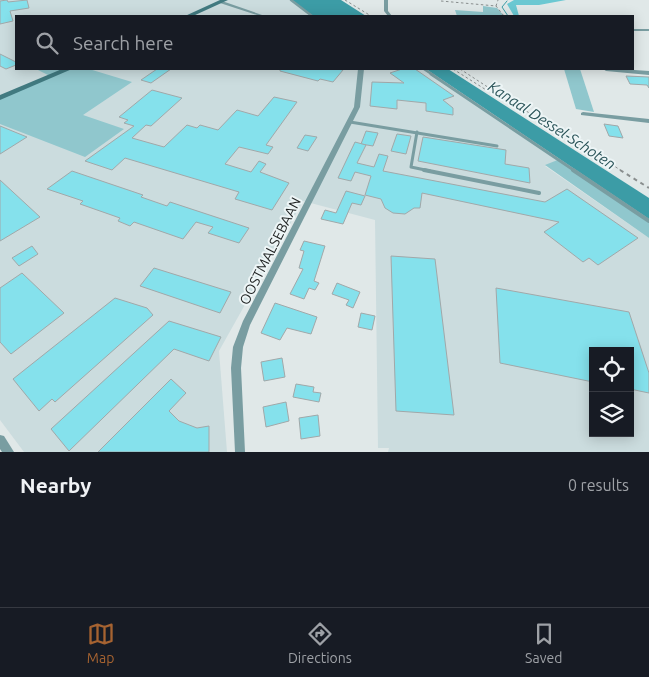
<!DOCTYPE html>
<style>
:root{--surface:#171b24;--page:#242831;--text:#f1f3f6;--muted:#9ea1a6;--line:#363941;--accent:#a66331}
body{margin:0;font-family:Ubuntu,sans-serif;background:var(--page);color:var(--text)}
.controls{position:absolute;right:15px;bottom:15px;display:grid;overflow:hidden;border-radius:0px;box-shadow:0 2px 12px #0003}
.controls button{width:45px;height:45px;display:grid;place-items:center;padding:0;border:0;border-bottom:1px solid var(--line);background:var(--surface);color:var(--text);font:25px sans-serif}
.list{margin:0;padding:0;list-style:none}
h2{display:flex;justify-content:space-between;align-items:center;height:65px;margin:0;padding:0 20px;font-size:21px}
h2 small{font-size:16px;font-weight:400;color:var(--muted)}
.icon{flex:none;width:28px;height:28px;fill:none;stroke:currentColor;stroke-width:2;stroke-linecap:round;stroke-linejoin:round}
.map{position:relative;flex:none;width:649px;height:452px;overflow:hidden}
.search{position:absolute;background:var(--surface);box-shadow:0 2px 12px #0003;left:15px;right:15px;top:15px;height:55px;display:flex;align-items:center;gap:12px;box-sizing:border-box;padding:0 18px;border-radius:0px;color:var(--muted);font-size:19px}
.sheet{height:155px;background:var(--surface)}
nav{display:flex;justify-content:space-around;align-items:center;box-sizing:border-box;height:70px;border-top:1px solid var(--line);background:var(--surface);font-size:14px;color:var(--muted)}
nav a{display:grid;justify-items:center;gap:2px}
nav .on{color:var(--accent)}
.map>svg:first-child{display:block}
.built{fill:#cbdcde;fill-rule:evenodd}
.green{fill:#90c7cd}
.forest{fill:#6bc8d2}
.water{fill:#3c9ca6}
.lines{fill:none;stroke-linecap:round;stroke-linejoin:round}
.stream{stroke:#3c9ca6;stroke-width:1}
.building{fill:#85e1ec;stroke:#a1a8a9}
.path-far1{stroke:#898e8e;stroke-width:1;stroke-dasharray:2.5 2.5;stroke-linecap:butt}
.path{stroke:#898e8e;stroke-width:2;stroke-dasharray:4 4;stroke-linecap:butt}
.lane-far2{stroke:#799da1;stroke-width:2.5}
.lane-far1{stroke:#799da1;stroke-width:3}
.lane{stroke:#799da1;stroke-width:4}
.street{fill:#799da1;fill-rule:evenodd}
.secondary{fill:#417a80;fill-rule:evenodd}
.labels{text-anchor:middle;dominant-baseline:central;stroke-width:4;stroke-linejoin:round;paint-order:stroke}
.street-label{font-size:14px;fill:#1d2020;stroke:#edf5f6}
.water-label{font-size:15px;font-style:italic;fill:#285257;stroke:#edf5f6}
</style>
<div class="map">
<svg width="649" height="452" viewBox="0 0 649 452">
<rect width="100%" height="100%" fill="#e0e8e8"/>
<path class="built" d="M0,0H292L310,15L319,16H16V69H426L560,159L545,166L649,238V452H388L389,448H378L375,220L303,201L219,351L227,452H24L0,420ZM593,351H630V433H593Z"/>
<g class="green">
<polygon points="483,6 497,8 504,16 457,16 455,10 483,12"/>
<polygon points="36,69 89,69 132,82 83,115 124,129 85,157 0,124 0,98 50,76"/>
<polygon points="564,69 580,69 594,112 576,109"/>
<polygon points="560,159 649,219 649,238 545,165"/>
</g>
<polygon class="forest" points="514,0 566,0 539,5 516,5 519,16 514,16 507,4"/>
<g class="water">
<polygon points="292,0 341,0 366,16 310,15"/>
<polygon points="426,69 448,69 649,198 649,219"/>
</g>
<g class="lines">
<polyline class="stream" points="507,1 502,7 508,16"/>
</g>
<g class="building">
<polygon points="7,0 8,2 27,0 29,8 10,11 13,21 0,24 0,1"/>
<polygon points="0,54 16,62 16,65 6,69 0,66"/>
<polygon points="157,69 171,69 151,83 141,80"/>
<polygon points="280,69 337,69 343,70 333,82 320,79 318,81 280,71"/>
<polygon points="402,69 415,69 454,96 443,100 453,108 453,115 426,111 426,103 397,100 397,109 370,106 372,82 404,83 390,73"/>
<polygon points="626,76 649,77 649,88 647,85 630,84"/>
<polygon points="152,90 182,98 151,126 146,125 132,138 164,147 187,125 197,128 200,125 218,130 237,110 258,116 274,97 297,102 266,145 273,147 268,154 239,147 225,164 251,172 259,161 266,164 260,172 289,183 272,210 235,199 239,192 125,158 112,170 85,161 134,126 124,123 128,120 119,117"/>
<polygon points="604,124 618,126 623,138 609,136"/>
<polygon points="0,126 27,137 0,154"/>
<polygon points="366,131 378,133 373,146 361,144"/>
<polygon points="397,134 411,136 406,154 391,151"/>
<polygon points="305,135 317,137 308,151 297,148"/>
<polygon points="423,137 506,150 505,164 529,168 530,183 418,161"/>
<polygon points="355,142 366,145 357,163 374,167 379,154 388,156 383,171 545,202 567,189 638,238 598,265 589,258 583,262 544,232 559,222 422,193 420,208 414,208 405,214 393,213 385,208 381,199 365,195 371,176 355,172 351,181 338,178"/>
<polygon points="72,171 143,195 141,197 167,206 170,202 249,228 239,243 208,233 213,227 196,222 183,239 134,222 130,226 118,221 120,218 80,204 83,201 47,189"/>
<polygon points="0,180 40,217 0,241"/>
<polygon points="346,191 365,196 361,205 352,203 343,224 321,219 325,210 336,213"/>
<polygon points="304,241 325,246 314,281 319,283 315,290 309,288 304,299 290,294 303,269 299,268 304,251 300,250"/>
<polygon points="32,246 38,254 19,266 12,258"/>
<polygon points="391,256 435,259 454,415 396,411"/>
<polygon points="154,268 231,292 220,313 140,286"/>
<polygon points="22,273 64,313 11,354 0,342 0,288"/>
<polygon points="337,283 360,292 353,308 346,305 349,300 332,294"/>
<polygon points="496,288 629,312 649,373 649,393 630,389 630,351 593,351 593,382 500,363"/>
<polygon points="115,298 147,308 153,315 55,402 52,399 39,411 13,379"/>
<polygon points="275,303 317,317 311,334 287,328 280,340 261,333"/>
<polygon points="361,313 375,316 372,330 358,327"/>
<polygon points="169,321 221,337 209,361 174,349 69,451 51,429"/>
<polygon points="282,358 285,377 264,381 261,362"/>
<polygon points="171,379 186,393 169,411 179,421 197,428 209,426 209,452 98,452"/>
<polygon points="296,384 314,387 313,392 321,393 319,402 293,397"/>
<polygon points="286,402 289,421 266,427 263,407"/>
<polygon points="318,415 320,436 301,439 299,418"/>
</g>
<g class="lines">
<g class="path-far1">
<polyline points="345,0 371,16"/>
<polyline points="441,1 496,6 504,16"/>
<polyline points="496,6 498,0"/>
<polyline points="453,69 491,93 507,99 622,171"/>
<polyline points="460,69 503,97"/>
</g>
<polyline class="path" points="620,170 649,188"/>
<g class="lane-far2">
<polyline points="291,0 312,16"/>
<polyline points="424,69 433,75"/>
</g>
<g class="lane-far1">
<polyline points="431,74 575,171"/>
<polyline points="350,122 497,146"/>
<polyline points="417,132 411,167 430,171"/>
</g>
<g class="lane">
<polyline points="424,170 539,193"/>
<polyline points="573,170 649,221"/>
</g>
<g class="street">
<polygon points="384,0 388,0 388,11 392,16 388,16 384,11"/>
<polygon points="220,1 222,1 265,16 260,16 220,3"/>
<rect x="633" y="29" width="16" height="2"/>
<polygon points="358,69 364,69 360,107 250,325 243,347 241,368 245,452 235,452 231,368 233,347 243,321 354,107"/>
<polygon points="603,69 620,69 649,71 649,75 606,71"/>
<polygon points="583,112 649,119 649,123 581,115 581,113"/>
<polygon points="0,435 4,436 14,452 2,452 0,449"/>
</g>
<g class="secondary">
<polygon points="220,0 228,0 193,16 185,16"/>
<polygon points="62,69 72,69 0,100 0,95"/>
</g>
</g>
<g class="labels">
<g class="street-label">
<text transform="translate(270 251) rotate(-63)">OOSTMALSEBAAN</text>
</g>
<g class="water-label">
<text transform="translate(552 125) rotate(33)">Kanaal Dessel-Schoten</text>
</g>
</g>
</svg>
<div class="controls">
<button><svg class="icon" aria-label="locate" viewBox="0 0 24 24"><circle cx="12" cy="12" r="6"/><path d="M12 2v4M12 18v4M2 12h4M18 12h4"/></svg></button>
<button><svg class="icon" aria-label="layers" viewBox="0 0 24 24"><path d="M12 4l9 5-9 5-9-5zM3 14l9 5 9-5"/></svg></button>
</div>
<div class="search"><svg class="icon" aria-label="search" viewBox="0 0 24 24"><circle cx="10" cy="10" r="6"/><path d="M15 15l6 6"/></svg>Search here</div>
</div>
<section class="sheet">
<h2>Nearby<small>0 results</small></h2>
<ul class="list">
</ul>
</section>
<nav>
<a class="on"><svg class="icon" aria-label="map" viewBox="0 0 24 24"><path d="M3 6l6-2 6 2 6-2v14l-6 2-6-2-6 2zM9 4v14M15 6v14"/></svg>Map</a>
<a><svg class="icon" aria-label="directions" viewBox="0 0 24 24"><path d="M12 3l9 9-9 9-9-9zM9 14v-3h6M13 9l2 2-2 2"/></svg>Directions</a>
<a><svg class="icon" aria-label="saved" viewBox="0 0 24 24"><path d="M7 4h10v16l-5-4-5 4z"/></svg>Saved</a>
</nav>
